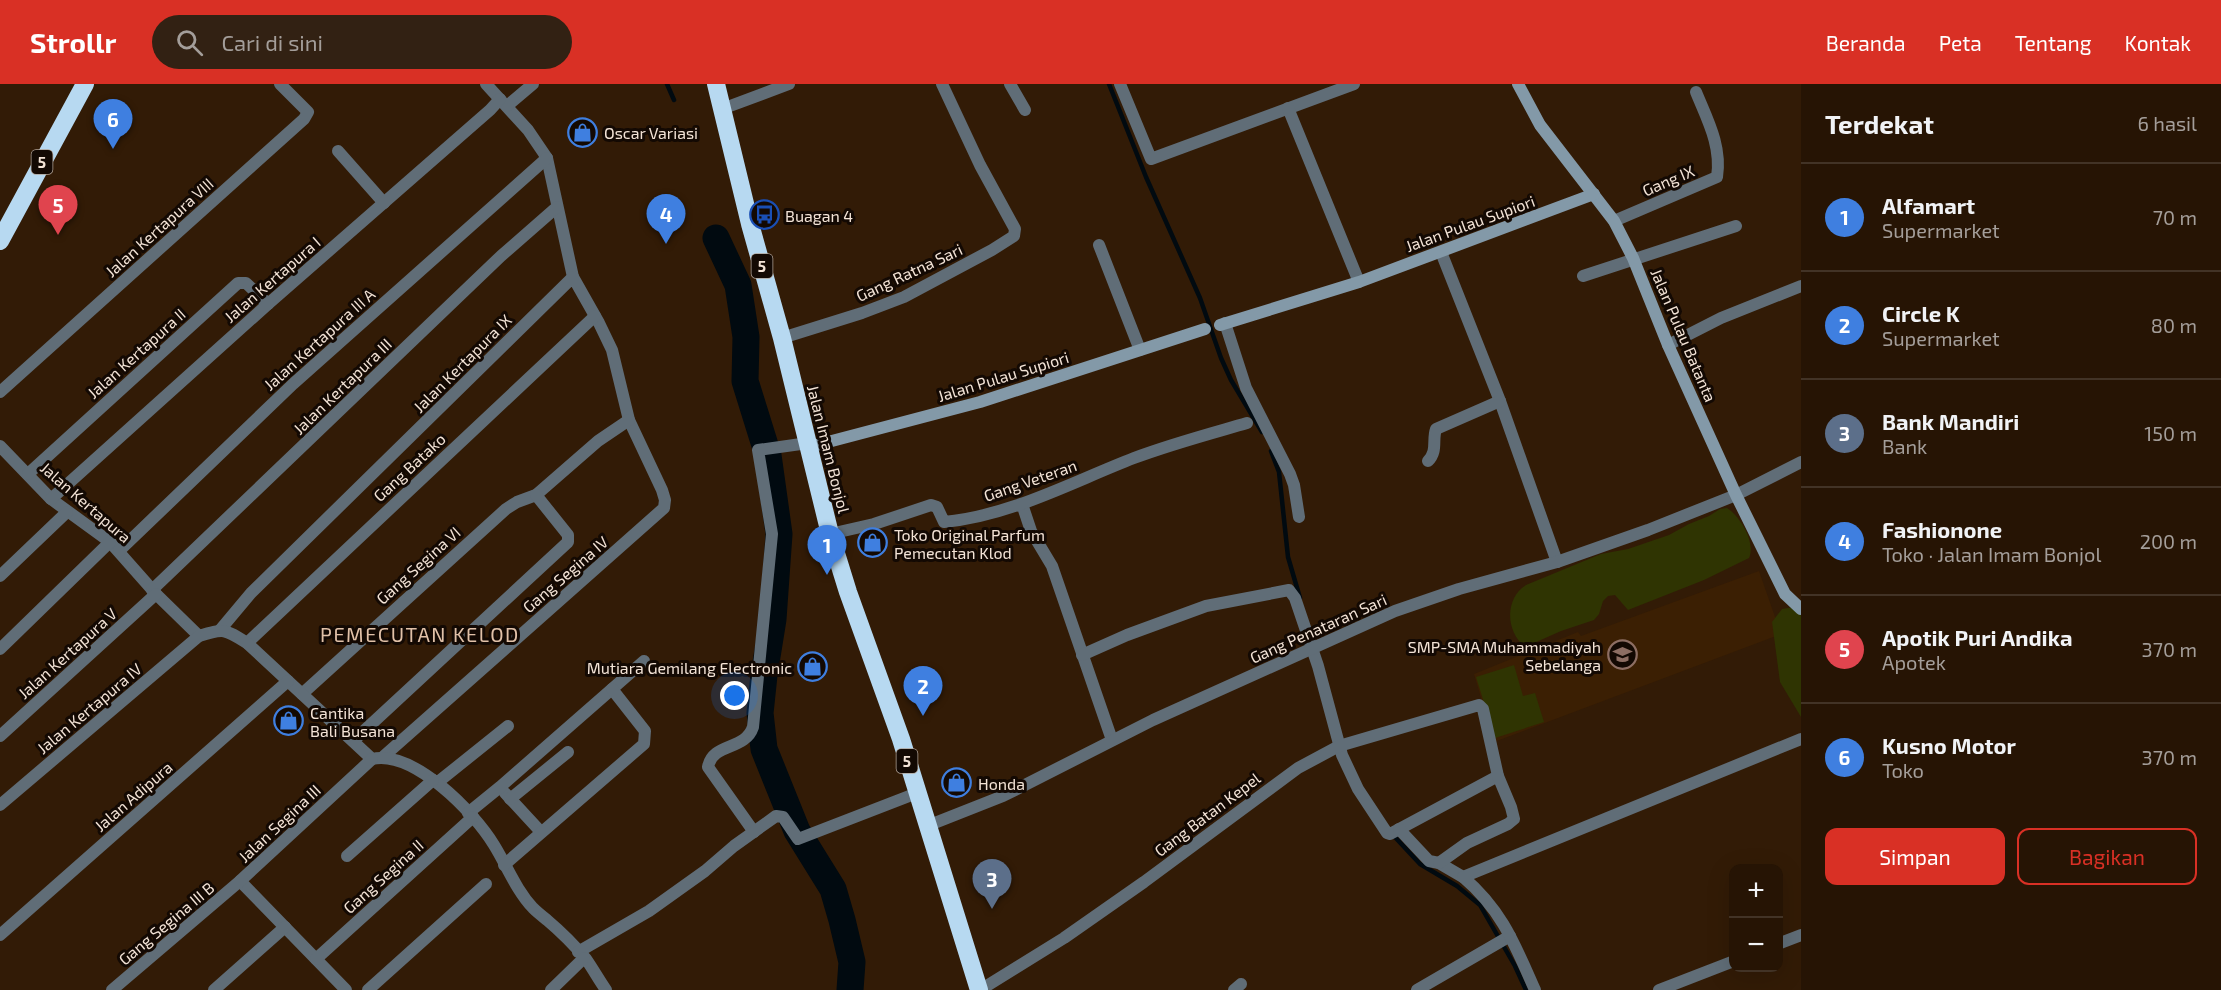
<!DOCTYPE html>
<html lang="id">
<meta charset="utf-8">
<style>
:root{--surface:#261404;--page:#322113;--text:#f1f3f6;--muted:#a49e9a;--line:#423326;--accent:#d93025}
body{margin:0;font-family:"Exo 2",sans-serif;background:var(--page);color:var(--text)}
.controls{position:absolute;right:18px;bottom:18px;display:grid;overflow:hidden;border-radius:12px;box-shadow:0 6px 24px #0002}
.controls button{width:54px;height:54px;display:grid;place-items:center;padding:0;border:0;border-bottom:2px solid var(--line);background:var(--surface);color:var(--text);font:30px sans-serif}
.you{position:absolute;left:735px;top:612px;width:21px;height:21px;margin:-15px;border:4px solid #fff;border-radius:50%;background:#1a73e8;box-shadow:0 0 0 9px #1a73e833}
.badge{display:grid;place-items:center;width:39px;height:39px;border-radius:50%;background:var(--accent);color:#fff;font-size:20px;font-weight:700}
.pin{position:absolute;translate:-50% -50px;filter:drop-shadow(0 2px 3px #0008)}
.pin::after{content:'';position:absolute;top:32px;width:21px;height:18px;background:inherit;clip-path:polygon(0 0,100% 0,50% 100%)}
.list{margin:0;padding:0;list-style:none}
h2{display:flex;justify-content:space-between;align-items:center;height:78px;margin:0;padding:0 24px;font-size:26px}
h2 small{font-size:20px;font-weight:400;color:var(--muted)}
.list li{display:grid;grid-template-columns:39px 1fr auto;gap:18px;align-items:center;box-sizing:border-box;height:108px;padding:0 24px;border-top:2px solid var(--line)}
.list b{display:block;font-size:22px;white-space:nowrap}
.list p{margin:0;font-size:20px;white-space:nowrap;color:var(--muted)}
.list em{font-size:20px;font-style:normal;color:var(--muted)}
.actions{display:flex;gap:12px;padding:18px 24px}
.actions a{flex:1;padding:14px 0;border:2px solid var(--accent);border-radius:12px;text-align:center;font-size:21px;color:var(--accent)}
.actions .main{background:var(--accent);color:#fff}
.icon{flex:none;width:33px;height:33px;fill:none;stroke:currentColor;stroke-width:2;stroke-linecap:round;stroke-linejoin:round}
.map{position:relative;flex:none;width:1801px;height:906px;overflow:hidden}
header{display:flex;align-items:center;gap:36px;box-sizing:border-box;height:84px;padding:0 30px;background:var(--accent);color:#fff}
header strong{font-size:28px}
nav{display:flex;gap:33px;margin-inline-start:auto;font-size:21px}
.search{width:420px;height:54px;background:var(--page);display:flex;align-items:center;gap:15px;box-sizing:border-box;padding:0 21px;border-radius:33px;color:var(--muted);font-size:22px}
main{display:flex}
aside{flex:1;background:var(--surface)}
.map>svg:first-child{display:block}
.built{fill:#3b1f03}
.green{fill:#2f3402}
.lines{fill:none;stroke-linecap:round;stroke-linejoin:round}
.stream{stroke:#010a10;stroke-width:4.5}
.river{stroke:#010a10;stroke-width:27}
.street{stroke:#606d77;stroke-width:12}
.secondary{stroke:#8399a8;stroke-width:12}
.highway{stroke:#b7d9f1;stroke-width:18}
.labels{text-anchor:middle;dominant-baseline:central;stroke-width:6;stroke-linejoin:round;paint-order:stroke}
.shield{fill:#130903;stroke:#b0a297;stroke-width:1.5}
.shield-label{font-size:15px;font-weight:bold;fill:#f3e3d6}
.poi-label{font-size:16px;fill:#f3e3d6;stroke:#130903;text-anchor:start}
.street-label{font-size:16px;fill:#f3e3d6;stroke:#130903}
.quarter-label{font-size:20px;letter-spacing:1.5px;fill:#e1c1a8;stroke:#130903}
</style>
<header>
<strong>Strollr</strong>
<div class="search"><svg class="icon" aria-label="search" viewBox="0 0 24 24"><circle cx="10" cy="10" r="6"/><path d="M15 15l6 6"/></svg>Cari di sini</div>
<nav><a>Beranda</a><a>Peta</a><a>Tentang</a><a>Kontak</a></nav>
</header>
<main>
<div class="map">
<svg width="1801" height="906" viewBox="0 0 1801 906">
<rect width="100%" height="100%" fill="#321b06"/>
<polygon class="built" points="1759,487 1781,550 1494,658 1474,590 1578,548 1581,552"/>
<g class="green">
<path d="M1727,424C1741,433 1756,459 1749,474L1704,496L1628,526L1615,511L1608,512L1603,517L1599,530L1594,536L1561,547L1525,563C1505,547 1505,514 1526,501L1601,470L1628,465L1669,451L1689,440L1709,432L1720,425Z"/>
<polygon points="1801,522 1801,633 1780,598 1772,538 1782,525"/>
<polygon points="1514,581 1523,612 1535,609 1544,638 1495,654 1476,593"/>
</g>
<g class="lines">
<g class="stream">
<polyline points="667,0 674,16"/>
<polyline points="1109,0 1146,93 1200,214 1221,274 1231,296 1262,348"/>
<polyline points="1271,367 1279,388 1288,473 1300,514"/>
<polyline points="1393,751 1420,780 1457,802 1480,821 1515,882 1526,906"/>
</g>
<polyline class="river" points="716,154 738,201 746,253 745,297 768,371 779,450 773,535 764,591 760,629 764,665 797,747 833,805 842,836 852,878 850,906"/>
<g class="street">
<polyline points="486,0 528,46 547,74 573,193"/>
<polyline points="1010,0 1025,26"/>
<polyline points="1120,0 1151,75 1354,0"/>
<polyline points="507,22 533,0"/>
<polyline points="1288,24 1359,198"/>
<polyline points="722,25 789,0"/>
<polyline points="338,67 384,119"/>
<path d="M1614,137L1717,93C1722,62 1707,35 1696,8"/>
<polyline points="1099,161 1140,266"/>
<polyline points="1441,168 1500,317 1557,478"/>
<polyline points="1583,192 1736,142"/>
<polyline points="1225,239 1246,304 1290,390 1294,401 1299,433"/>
<polyline points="782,254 862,229 904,213 992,166 1014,152 1015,145 980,81 942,0"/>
<polyline points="1668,261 1721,234 1801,202"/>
<polyline points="0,308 304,35 308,28 280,0"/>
<polyline points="0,362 51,415 110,458 156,510 199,552"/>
<path d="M1428,377C1438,367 1432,356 1436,345L1500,317"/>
<polyline points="28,390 238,199 246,199 268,220"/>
<polyline points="51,415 268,220 490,26 500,15"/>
<polyline points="1022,420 1031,447 1052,482 1112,656"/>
<path d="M830,450L874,440L931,421L937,423L944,438C1010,432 1072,398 1134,374C1171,360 1209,350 1247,339"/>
<polyline points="119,467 293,300 547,74"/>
<polyline points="0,492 67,428"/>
<polyline points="152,506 501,172 557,123"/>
<polyline points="220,546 251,509 573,193 599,239 612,266 629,336 662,406 665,416 664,424 384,672"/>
<polyline points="247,559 595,232"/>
<polyline points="0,565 110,458"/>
<polyline points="1082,571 1127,551 1206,522 1289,506 1295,514 1318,582 1342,671 1358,705 1387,749 1390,750 1498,692"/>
<polyline points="302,610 506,425 517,418 536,411 598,357 629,336"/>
<polyline points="0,652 156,510"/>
<polyline points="353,657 568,458 568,451 536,411"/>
<polyline points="438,698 508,642"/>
<polyline points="505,709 541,748"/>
<polyline points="510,715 568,668"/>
<path d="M0,721L199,552C224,544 225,545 247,559L372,675C414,666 474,728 494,761C507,782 516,806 533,824C537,828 542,832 547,836C560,847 575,862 586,875C593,885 599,896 606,906"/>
<polyline points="468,729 500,703 644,577"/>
<polyline points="927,742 1003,712 1153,636 1395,527 1459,505 1557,478 1648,446 1736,411 1801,378"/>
<polyline points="1399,745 1429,777 1439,779 1463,793"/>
<path d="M754,748L708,683C713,658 745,667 753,643L772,450L758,366L808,359"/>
<polyline points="347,772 433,696"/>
<polyline points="504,781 644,660 645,647 612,605"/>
<polyline points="240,797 346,906"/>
<polyline points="0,851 288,597"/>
<polyline points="1778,860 1801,851"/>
<polyline points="578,868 649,827 705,787 734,762 776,732 783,733 798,755 917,709"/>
<polyline points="316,875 473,733"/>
<polyline points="112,906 240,797 372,675"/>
<polyline points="214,906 285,843"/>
<polyline points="368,906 486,800"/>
<polyline points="551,906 584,874"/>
<polyline points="980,906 1064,854 1144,798 1298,684 1339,662 1479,621 1483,625 1498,692 1511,723 1514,735 1508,740 1467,759 1439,779"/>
<polyline points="1234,906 1241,900"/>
<polyline points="1417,906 1510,852"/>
<path d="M1535,906C1515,861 1502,826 1463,793L1801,655"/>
<polyline points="1659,906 1734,877"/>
</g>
<g class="secondary">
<polyline points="1518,0 1540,41 1614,137 1633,174 1668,261 1736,411 1785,510 1801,525"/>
<polyline points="1220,241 1359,198 1594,110"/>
<polyline points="809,363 980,318 1205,245"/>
</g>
<g class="highway">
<polyline points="716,0 750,140 782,254 830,450 848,508 901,655 979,906"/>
<polyline points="0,157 85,0"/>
</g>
</g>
<defs>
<symbol id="shop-ring" viewBox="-11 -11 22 22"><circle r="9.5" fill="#130903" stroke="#3f7fe0" stroke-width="1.5"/><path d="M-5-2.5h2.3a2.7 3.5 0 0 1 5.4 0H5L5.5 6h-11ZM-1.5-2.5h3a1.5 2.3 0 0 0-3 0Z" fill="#3f7fe0"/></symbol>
<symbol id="bus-ring" viewBox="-11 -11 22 22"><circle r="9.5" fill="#130903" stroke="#1a4fb4" stroke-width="1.5"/><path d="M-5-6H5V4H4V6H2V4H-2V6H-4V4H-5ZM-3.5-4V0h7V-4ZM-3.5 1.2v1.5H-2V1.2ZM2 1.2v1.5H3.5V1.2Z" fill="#1a4fb4"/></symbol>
<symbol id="school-ring" viewBox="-11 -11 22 22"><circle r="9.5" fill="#130903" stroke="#8d6e63" stroke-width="1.5"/><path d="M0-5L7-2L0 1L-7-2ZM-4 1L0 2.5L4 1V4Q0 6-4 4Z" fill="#8d6e63"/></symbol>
</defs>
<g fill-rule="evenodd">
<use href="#shop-ring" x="566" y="32" width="33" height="33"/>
<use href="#bus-ring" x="748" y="114" width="33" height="33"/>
<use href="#shop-ring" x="856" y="442" width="33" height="33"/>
<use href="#school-ring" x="1606" y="554" width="33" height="33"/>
<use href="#shop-ring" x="796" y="566" width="33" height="33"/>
<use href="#shop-ring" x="272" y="620" width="33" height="33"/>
<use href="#shop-ring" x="940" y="682" width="33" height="33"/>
</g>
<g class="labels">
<g class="shield">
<rect x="31.5" y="66" width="21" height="24" rx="4.5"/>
<rect x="751.5" y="170" width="21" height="24" rx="4.5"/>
<rect x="896.5" y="665" width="21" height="24" rx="4.5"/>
</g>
<g class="shield-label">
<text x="42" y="78">5</text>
<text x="762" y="182">5</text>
<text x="907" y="677">5</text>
</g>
<g class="poi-label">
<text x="604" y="48">Oscar Variasi</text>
<text x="785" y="131">Buagan 4</text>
<text x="894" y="450">Toko Original Parfum<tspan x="894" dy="18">Pemecutan Klod</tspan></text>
<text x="1601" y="562" text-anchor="end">SMP-SMA Muhammadiyah<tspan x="1601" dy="18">Sebelanga</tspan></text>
<text x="792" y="583" text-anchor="end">Mutiara Gemilang Electronic</text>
<text x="310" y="628">Cantika<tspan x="310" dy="18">Bali Busana</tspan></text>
<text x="978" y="699">Honda</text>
</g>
<g class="street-label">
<text transform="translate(1668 96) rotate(-23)">Gang IX</text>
<text transform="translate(1470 139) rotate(-20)">Jalan Pulau Supiori</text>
<text transform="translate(159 143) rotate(-42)">Jalan Kertapura VIII</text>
<text transform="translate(909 188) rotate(-25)">Gang Ratna Sari</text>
<text transform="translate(272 195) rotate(-41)">Jalan Kertapura I</text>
<text transform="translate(1684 251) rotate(67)">Jalan Pulau Batanta</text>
<text transform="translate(319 255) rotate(-42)">Jalan Kertapura III A</text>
<text transform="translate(136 269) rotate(-42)">Jalan Kertapura II</text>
<text transform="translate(462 279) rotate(-45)">Jalan Kertapura IX</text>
<text transform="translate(1003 292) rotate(-17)">Jalan Pulau Supiori</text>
<text transform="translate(342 302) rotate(-44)">Jalan Kertapura III</text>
<text transform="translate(829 365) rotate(76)">Jalan Imam Bonjol</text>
<text transform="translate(409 383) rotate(-43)">Gang Batako</text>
<text transform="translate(1030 396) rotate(-19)">Gang Veteran</text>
<text transform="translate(86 418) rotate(41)">Jalan Kertapura</text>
<text transform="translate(418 481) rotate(-42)">Gang Segina VI</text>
<text transform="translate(565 490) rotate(-41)">Gang Segina IV</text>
<text transform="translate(1318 544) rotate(-24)">Gang Penataran Sari</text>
<text transform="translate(67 569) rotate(-42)">Jalan Kertapura V</text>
<text transform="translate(89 624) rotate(-40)">Jalan Kertapura IV</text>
<text transform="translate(133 712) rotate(-41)">Jalan Adipura</text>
<text transform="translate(1207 730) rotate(-37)">Gang Batan Kepel</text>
<text transform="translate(279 739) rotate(-43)">Jalan Segina III</text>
<text transform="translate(383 792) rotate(-42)">Gang Segina II</text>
<text transform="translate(166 839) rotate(-40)">Gang Segina III B</text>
</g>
<g class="quarter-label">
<text x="420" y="550">PEMECUTAN KELOD</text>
</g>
</g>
</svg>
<div class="controls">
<button>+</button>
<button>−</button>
</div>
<div class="you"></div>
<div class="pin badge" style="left:827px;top:491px;background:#3f7fe0">1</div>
<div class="pin badge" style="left:923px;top:632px;background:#3f7fe0">2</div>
<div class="pin badge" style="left:992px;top:825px;background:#5c6f8a">3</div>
<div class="pin badge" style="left:666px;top:160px;background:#3f7fe0">4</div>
<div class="pin badge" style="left:58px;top:151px;background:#e0444e">5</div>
<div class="pin badge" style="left:113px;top:65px;background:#3f7fe0">6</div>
</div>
<aside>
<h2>Terdekat<small>6 hasil</small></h2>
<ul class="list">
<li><span class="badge" style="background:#3f7fe0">1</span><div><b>Alfamart</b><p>Supermarket</p></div><em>70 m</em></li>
<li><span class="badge" style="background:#3f7fe0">2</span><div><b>Circle K</b><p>Supermarket</p></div><em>80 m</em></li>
<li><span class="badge" style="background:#5c6f8a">3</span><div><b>Bank Mandiri</b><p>Bank</p></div><em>150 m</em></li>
<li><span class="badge" style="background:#3f7fe0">4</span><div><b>Fashionone</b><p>Toko · Jalan Imam Bonjol</p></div><em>200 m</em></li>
<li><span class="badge" style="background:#e0444e">5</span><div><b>Apotik Puri Andika</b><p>Apotek</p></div><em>370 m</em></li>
<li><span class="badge" style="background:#3f7fe0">6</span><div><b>Kusno Motor</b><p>Toko</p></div><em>370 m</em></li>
</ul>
<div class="actions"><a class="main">Simpan</a><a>Bagikan</a></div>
</aside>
</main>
